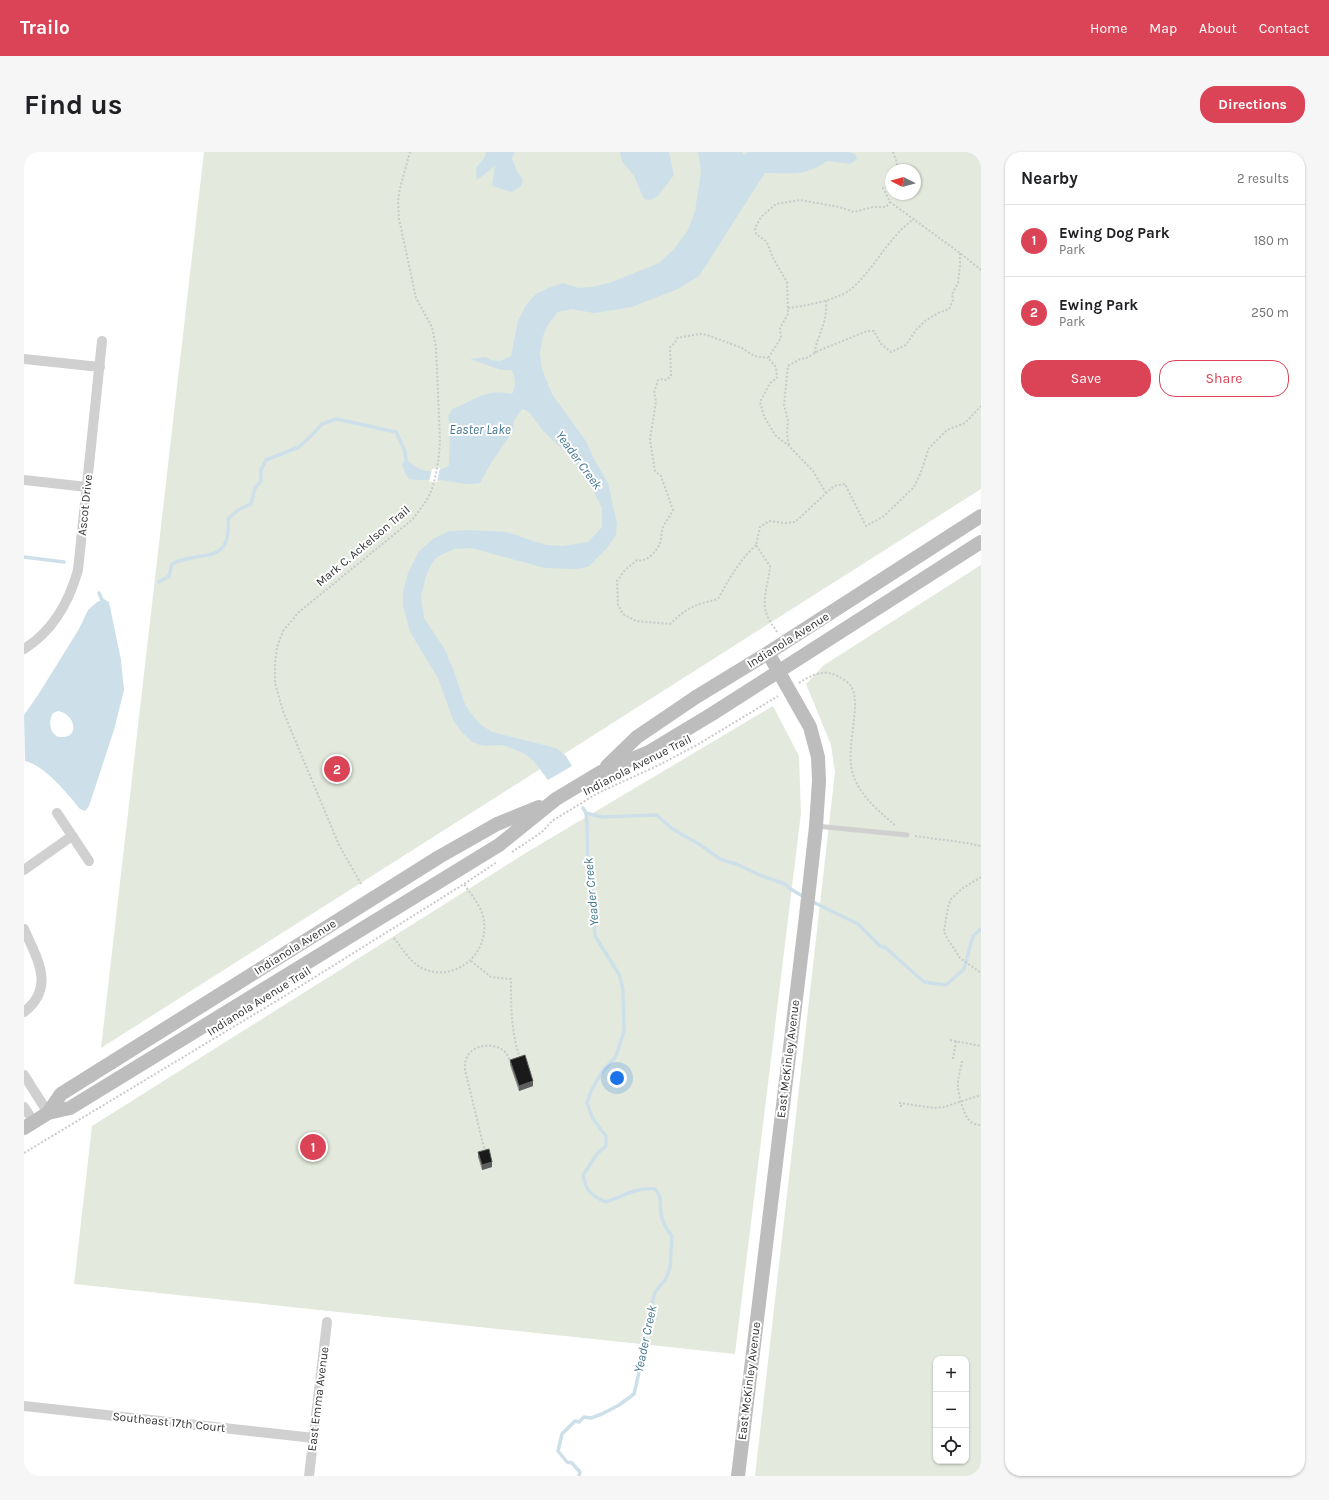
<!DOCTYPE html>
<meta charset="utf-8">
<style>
:root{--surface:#fff;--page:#f6f6f6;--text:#202124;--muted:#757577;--line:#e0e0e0;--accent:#db4456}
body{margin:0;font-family:Karla,sans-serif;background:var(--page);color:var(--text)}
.controls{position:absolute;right:12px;bottom:12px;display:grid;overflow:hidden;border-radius:8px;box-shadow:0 1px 3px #0004}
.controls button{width:36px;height:36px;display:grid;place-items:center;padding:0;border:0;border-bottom:1px solid var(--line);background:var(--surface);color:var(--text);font:20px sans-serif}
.compass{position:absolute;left:861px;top:12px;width:36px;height:36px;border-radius:50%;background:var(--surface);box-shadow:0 1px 3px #0004;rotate:276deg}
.you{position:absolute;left:593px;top:926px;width:14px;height:14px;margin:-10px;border:3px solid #fff;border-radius:50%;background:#1a73e8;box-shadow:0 0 0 6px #1a73e833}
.badge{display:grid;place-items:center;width:26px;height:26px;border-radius:50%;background:var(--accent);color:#fff;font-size:13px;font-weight:700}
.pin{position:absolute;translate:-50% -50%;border:2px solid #fff;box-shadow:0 1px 4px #0006}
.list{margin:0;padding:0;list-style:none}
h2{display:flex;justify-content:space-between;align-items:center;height:52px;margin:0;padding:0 16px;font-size:17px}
h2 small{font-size:13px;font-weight:400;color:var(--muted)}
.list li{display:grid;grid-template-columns:26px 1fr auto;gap:12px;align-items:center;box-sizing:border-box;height:72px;padding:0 16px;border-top:1px solid var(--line)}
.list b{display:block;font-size:15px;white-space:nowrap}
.list p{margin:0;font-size:13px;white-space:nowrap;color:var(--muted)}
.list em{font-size:13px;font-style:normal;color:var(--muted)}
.actions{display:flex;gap:8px;padding:12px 16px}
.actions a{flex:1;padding:9px 0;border:1px solid var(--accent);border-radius:16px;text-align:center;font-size:14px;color:var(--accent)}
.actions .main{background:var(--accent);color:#fff}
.icon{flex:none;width:22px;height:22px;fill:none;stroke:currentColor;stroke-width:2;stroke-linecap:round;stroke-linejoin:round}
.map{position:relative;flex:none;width:957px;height:1324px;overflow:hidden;border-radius:16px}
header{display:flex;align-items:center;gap:24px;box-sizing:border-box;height:56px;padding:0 20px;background:var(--accent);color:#fff}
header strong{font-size:19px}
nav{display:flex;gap:22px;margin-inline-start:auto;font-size:14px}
.intro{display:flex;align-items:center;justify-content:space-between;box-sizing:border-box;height:96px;padding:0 24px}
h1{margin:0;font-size:28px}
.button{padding:10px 18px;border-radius:16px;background:var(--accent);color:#fff;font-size:14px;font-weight:700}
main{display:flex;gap:24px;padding:0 24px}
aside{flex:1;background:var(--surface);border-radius:16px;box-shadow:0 1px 3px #0004}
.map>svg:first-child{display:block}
.green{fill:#e3e9dc;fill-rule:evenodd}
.water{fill:#cde0ea;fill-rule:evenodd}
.pier{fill:#fff}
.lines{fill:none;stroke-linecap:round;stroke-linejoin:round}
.stream{stroke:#cde0ea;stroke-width:3.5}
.path{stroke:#cacaca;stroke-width:2;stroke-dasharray:2 2;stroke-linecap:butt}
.service{stroke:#d0d0d0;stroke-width:5}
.minor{stroke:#d0d0d0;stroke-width:10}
.secondary{stroke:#bdbdbd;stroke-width:14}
.wall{fill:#8c8c8c}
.shaded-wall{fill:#5f5f5f}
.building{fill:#1a1a1a;stroke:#5f5f5f}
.labels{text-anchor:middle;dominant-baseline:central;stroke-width:4;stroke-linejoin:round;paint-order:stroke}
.street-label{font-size:12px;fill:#333;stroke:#fff}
.water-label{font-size:13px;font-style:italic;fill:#447791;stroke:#fff}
</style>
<header>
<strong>Trailo</strong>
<nav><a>Home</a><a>Map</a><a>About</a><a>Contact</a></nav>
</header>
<div class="intro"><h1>Find us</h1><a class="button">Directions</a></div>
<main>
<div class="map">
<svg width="957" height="1324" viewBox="0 0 957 1324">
<rect width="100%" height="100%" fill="#fff"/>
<g class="green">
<path d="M180,0H957V337L77,896ZM867,18H891V42H867Z"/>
<path d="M957,413V1324H731L811,620L807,593L782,532L800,513ZM912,1207H942V1309H912Z"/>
<polygon points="749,554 775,604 777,661 711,1202 50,1132 68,974 505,699"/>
</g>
<g class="water">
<polygon points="462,0 491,0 488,6 493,19 499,28 497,34 488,40 468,34 471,14 453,28 452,16 460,6"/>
<polygon points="596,0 645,0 650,23 634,44 626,48 620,47 610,24 598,9"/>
<path d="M674,0H718L720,3L724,0H825L831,2L833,7L826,12L803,9C779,26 768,20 741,21L675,124L654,137L608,155L570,161L547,157L534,160L525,171L519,184L516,201L518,217L528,242L562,289L570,307L584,331L593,372L592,383L583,396L564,415L553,417L521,416L447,396L430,397L413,405L408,411L403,421L397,444L400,466L420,496L430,519L440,550L446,560L456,572L468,580L532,596L542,604L548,614L524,628L509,608L499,601L479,593L463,594L456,593L448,590L436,578L429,568L414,526L386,480L379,454V440L384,421L395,399L409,387L425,379L443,378L483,380L509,389L523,393L539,394L564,390L578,375V356L561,322L548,306L519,279L505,260L498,257L490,269L489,279L467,311L456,331C443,334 430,330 417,328C406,327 396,329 385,327L381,321L378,312L382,308C387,311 393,316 398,318C407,321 419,318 425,313L426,274L424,264L428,257C453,248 459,236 488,242C492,235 492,225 487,218H477L446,207L462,205L467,208L476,209L487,204L494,169L502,153L512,142L524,136L539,131L555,136L568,135L585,131L635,111L650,97L664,78L671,59L677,19Z"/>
<path d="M80,447L85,450L97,508L100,538L90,578L65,654L61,659L56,657C44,642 20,613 1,609L0,563L14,543L55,477L64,458L73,450ZM34,559C51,562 56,585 38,585C33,585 31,584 28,579C25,572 26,567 29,561Z"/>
</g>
<polygon class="pier" points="416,316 413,330 405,330 408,317"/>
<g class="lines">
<g class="stream">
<polyline points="0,405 40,410"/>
<path d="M135,430L145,424L148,412C176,397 208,415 204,367L214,358L227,352L231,336L237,329V318L242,308L275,295L288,283L298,272L312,267L372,280L381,299L382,308L383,311"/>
<polyline points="75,441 78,448"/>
<polyline points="562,661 578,665 633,663 646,675 657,682 675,692 696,707 712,712 738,724 761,732 765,736 780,745"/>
<polyline points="787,749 834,772 856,794 862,796 900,830 922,833 940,817 949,784 957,777"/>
<path d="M555,1324L556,1320L548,1311L543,1310L534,1299L538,1282L551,1269L555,1270L560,1265L567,1266L578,1262L595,1253L610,1242L616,1216L626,1159L631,1140L642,1127L646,1115L648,1084C643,1078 638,1069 637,1061C635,1049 639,1047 631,1037C610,1035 600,1045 581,1050C567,1043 562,1039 559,1023L573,1002L582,994V984L569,967L563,951L567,939L578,920L592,904L600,879L599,839L596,824L571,784L569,747L564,718L563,671L562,661L559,656"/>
</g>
<g class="path">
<polyline points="869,0 873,11 873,18"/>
<polyline points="867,33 859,36 866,50 936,101 957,118"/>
<path d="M764,156C780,154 813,148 826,138C851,117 863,86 890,67"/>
<path d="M791,201C791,193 795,186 797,179C801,170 803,158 802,148"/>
<polyline points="765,293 763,283 764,269 760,253 764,214 776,207 783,206 794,199 843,179 850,179 857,192 867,200 882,193 892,178 901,169 914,161 925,157 929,148 928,142 934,131 936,114 936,101"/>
<polyline points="802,341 789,319 765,294 751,283 740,264 736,250 746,231 753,226 752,215 744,206 757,186 756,176 764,162 763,130 749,106 743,90 732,82 731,76 737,65 752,52 776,48 815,55 830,60 849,55 862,55 866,50"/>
<path d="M732,393C715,409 705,427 694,447C670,453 664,455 646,472L612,469L599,462L594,453L593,429L601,418L613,408C623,411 633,399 636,391C638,386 637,380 639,375C642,369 646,364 649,358L637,324L631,319L626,288L632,249L630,241L634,228L639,227L642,228L647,224L646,195L651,191L653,186L675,182L683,183L718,196L730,204L744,206"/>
<path d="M753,480C749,474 744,467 742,460C738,445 745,430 746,414L732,393L736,375L745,369L760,371L771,370L810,334L821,332L842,374L860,364L890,335L897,320L905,296L923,278L941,271L957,254"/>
<path d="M775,531C787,523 801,516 815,525C819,527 824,530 827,534C839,554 819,599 830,625C838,646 856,660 872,674"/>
<polyline points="891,684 943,691 957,694"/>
<polyline points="488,700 518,680 528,669 574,641 633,614 673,593 754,544"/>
<polyline points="957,725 939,736 927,747 924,755 920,779 923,786 936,806 957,821"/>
<path d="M337,732L315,693L259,559L251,531V512L253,495L259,479L275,460L389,367C393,361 398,355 402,349C412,334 415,306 416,288L412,195L408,175L392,146L375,67L374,49L376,36L386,0"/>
<path d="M370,786C379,797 386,811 400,817C431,830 464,803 460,770C459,756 448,744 440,732"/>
<path d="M447,809L467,825L487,827C487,856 487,879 496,907"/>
<polyline points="926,888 957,894"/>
<polyline points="929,907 932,889"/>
<path d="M938,909C937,917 933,927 934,935C935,944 939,961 945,968C948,972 953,973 957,973"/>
<polyline points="878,954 876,954 876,951 910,956 920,955 957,943"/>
<path d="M461,1000L441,918C441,913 441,909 443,905C449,892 471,890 481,900C484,903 485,908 487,911"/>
<polyline points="0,1001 259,845 440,732 473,710"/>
</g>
<polyline class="service" points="792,674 883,683"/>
<g class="minor">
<polyline points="0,207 76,215"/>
<polyline points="0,328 63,335"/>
<path d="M0,497C29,479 45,450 54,418L78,189"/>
<polyline points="33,661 65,709"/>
<polyline points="0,718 48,684"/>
<path d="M0,777C13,807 32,835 0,860"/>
<polyline points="0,923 24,961"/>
<polyline points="0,955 10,970"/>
<polyline points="0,1254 290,1286"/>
<polyline points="285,1324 303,1170"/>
</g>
<g class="secondary">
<polyline points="583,614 613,585 672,545 744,501 957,364"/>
<polyline points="24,961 37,942 415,705 473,672 515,655"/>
<polyline points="0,976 24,961 46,956 475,693 532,647 577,620 625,600 688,562 957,390"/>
<polyline points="714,1324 782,764 792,674 795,629 794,605 786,575 744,501"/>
</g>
</g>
<g class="wall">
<polygon points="486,908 509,934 495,939 486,913"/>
<polygon points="454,1000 468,1015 458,1018 454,1005"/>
</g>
<g class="shaded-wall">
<polygon points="509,929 509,934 495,939 495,934"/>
<polygon points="468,1010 468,1015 458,1018 458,1013"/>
</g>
<g class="building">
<polygon points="501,903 509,929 495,934 486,908"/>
<polygon points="465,997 468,1010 458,1013 454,1000"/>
</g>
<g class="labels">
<g class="street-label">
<text transform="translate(61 353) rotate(-84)">Ascot Drive</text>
<text transform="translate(339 394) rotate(-40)">Mark C. Ackelson Trail</text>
<text transform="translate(764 488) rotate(-32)">Indianola Avenue</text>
<text transform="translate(613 613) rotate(-27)">Indianola Avenue Trail</text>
<text transform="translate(271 795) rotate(-32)">Indianola Avenue</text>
<text transform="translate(235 849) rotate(-32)">Indianola Avenue Trail</text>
<text transform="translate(764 907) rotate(-83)">East McKinley Avenue</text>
<text transform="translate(725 1229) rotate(-83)">East McKinley Avenue</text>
<text transform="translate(294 1247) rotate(-83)">East Emma Avenue</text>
<text transform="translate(145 1270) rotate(6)">Southeast 17th Court</text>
</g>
<g class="water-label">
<text x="456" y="277">Easter Lake</text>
<text transform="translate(555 308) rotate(54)">Yeader Creek</text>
<text transform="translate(567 740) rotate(-95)">Yeader Creek</text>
<text transform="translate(621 1187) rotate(-78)">Yeader Creek</text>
</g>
</g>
</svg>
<div class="controls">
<button>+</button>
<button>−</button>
<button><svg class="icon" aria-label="locate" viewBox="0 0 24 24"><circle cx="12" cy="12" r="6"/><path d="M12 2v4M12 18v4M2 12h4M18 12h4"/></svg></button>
</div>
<svg class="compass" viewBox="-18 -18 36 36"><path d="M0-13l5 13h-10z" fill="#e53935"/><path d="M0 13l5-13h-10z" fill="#757577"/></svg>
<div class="you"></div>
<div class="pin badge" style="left:289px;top:995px">1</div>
<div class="pin badge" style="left:313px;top:617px">2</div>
</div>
<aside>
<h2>Nearby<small>2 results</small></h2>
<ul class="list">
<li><span class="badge">1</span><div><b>Ewing Dog Park</b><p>Park</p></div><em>180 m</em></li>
<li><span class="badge">2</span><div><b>Ewing Park</b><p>Park</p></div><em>250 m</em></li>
</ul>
<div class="actions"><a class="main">Save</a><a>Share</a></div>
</aside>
</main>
